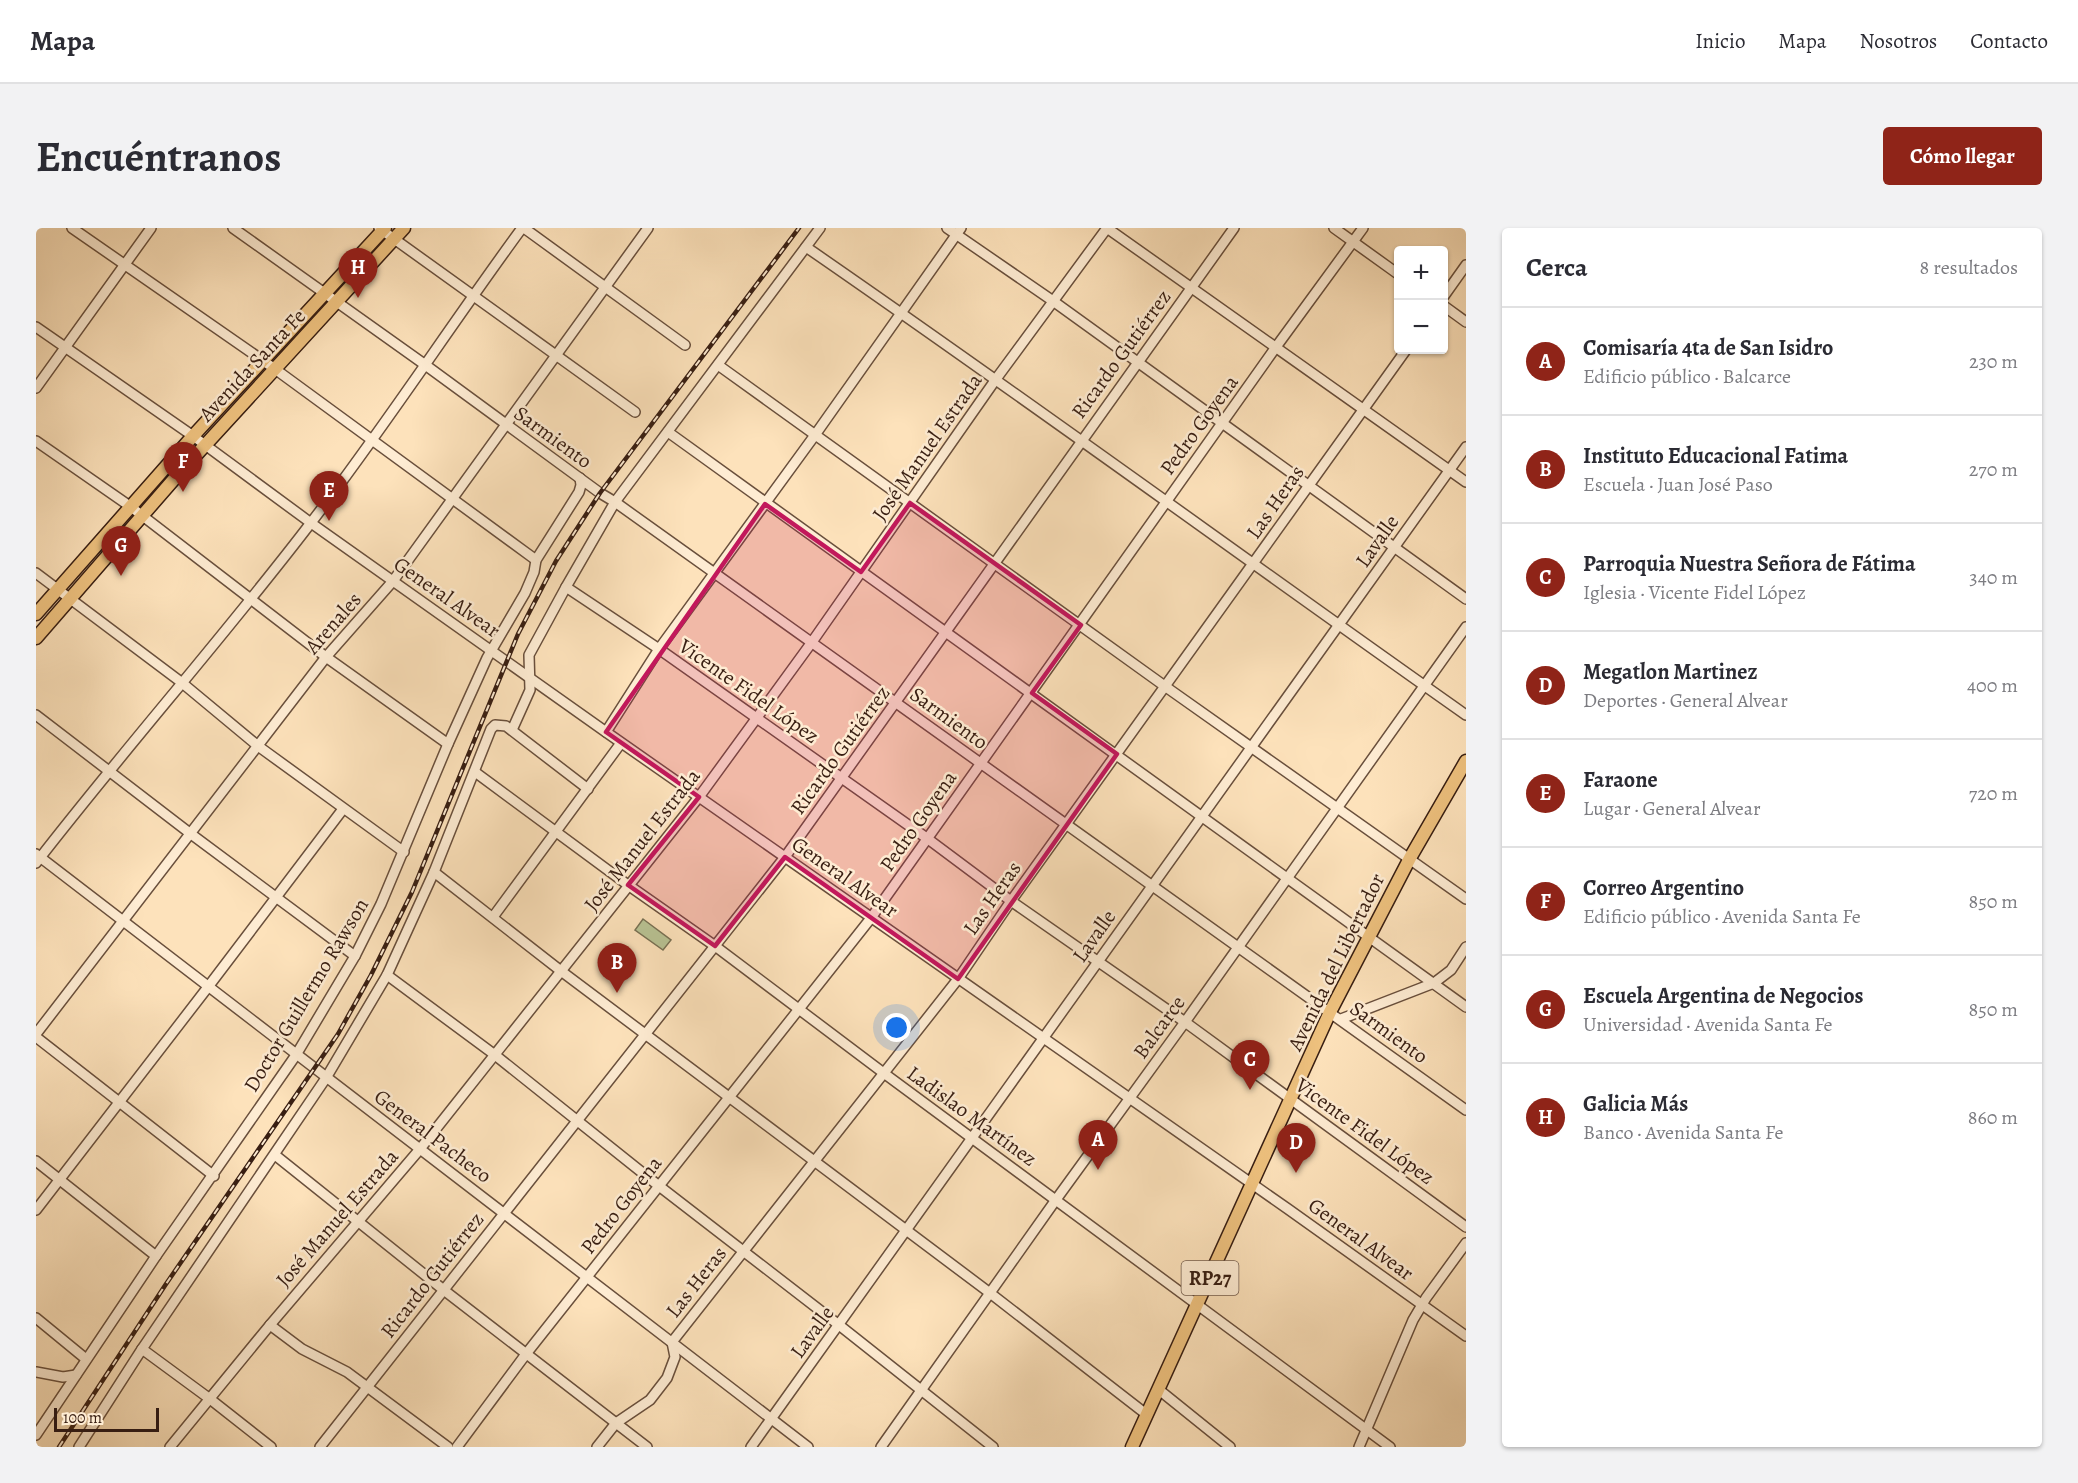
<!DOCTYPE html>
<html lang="es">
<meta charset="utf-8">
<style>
:root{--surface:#fff;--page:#f2f2f3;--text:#2b2b33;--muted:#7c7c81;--line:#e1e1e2;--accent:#8f2418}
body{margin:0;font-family:Alegreya,serif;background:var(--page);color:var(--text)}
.controls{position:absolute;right:18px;top:18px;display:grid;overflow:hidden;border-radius:6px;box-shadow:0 2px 4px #0004}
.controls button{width:54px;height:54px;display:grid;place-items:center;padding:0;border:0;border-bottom:2px solid var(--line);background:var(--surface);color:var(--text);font:30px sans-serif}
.scale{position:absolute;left:18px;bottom:15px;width:105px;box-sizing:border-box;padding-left:6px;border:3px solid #381e12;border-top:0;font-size:16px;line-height:21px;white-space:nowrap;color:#381e12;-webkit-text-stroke:4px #feecd3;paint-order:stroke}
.you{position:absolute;left:861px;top:800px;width:21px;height:21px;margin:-15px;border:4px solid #fff;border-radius:50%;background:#1a73e8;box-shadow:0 0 0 9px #1a73e833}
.badge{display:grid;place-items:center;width:39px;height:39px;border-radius:50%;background:var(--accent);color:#fff;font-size:20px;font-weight:700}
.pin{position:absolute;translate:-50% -50px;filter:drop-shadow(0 2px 3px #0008)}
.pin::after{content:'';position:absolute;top:32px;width:21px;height:18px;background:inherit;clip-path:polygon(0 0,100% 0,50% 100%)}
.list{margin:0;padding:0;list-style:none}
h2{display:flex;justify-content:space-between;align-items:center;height:78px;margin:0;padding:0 24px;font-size:26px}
h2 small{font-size:20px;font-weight:400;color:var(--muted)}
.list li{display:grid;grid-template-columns:39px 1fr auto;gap:18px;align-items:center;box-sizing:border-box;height:108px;padding:0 24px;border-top:2px solid var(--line)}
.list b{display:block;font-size:22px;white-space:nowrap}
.list p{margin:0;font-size:20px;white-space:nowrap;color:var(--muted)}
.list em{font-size:20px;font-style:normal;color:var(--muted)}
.map{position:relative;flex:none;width:1430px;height:1219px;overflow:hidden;border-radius:6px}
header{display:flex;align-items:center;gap:36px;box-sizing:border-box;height:84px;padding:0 30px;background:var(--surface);border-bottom:2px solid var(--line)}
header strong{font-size:28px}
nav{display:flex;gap:33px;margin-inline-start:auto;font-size:21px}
.intro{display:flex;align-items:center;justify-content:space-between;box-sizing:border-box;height:144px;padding:0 36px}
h1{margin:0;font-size:42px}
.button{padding:15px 27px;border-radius:6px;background:var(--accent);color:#fff;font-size:21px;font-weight:700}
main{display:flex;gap:36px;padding:0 36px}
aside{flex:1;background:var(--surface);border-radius:6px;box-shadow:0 2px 4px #0004}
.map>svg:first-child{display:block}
.green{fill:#b9c495;stroke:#787154;stroke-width:1.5}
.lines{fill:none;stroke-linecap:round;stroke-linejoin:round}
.minor-casing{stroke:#694f3c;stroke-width:12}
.major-casing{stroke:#381e12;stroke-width:15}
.minor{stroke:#feecd3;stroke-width:9}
.major{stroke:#eec17e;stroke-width:12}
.rail-casing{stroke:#381e12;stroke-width:4.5}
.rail{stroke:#feecd3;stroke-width:2;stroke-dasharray:7;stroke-linecap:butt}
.marked{fill:#c2185b;fill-opacity:0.2;stroke:#c2185b;stroke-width:4.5;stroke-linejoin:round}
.labels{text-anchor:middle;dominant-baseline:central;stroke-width:5;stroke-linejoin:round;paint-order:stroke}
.shield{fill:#feecd3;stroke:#735c4c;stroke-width:1.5}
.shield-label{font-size:20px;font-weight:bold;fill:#381e12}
.street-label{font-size:21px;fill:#381e12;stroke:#feecd3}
</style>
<header>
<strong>Mapa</strong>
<nav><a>Inicio</a><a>Mapa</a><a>Nosotros</a><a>Contacto</a></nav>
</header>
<div class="intro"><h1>Encuéntranos</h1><a class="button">Cómo llegar</a></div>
<main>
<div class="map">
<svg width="1430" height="1219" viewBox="0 0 1430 1219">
<rect width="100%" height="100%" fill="#fde2bb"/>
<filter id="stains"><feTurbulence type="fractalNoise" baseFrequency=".00333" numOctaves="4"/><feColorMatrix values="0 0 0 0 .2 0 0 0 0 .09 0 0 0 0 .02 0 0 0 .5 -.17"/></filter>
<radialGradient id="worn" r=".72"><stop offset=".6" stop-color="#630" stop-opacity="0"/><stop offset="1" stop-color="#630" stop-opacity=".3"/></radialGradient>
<polygon class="green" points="607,691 635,712 627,722 599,702"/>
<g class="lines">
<defs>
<g id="minor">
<polyline points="36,0 239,141 500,332"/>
<polyline points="197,0 388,136 564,265 579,274 1430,882"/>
<polyline points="343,0 599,184"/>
<polyline points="488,0 649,117"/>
<polyline points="911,0 1017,73 1430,371"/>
<polyline points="1071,0 1430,254"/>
<polyline points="1298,0 1362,46"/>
<path d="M770,19C992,172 1210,332 1430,487"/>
<polyline points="1408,68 1430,37"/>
<polyline points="1408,78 1430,94"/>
<polyline points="0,99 157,208 275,295 570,504 1252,981 1430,1108"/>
<polyline points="682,137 1130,459 1430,671"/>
<polyline points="0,160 115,0"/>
<polyline points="632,204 1430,779"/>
<polyline points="0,213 95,279 290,429 412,516"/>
<polyline points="0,345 145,454 222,518 368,624"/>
<polyline points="530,359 623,421 892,611 975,673 1149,794 1430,999"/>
<polyline points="0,487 155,606 319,728"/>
<polyline points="476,502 494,462 493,427 530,359 579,274 784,0"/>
<polyline points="570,504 623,421 779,207 925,0"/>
<polyline points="439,544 592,657 679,718 849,846 1354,1219"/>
<polyline points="0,626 772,1219"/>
<path d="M0,635C89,520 186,411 274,296C348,200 414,98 486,0"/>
<polyline points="398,644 525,743 954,1065 1110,1186"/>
<polyline points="457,689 585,515"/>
<polyline points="351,747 459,827 623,958 803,1097 957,1219"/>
<polyline points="1305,791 1398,755 1415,742 1430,719"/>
<polyline points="0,806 290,429 357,353 612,0"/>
<polyline points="0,809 178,948"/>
<polyline points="239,927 409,1063 611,1219"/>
<polyline points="0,933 120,1028"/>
<polyline points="0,982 172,759 307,581"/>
<polyline points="0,1090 50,1131"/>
<polyline points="234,1097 266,1121 311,1144 412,1219"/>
<polyline points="106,1121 174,1171 235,1219"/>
<polyline points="0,1144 27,1149 40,1147"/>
<polyline points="1122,1161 1194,1219"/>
<polyline points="0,1207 120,1028 260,827 319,728 345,676 412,516 451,430 489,365 498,344 500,332 543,264 545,257 544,250"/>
<polyline points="43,1219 106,1121 290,850 351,747 398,644 455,501 459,497 470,498 552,561"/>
<polyline points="134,1219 234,1097 384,921 663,569 776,414 960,151 1071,0"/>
<polyline points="284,1219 749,629 1198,0"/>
<polyline points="421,1219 490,1126 835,690 1240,119 1327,0"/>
<polyline points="561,1219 580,1195 614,1172 631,1150 639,1129 636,1114 922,751 975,673 1370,122"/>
<polyline points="715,1219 1430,219"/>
<polyline points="845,1219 1019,973 1149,794 1430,399"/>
<polyline points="1323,1219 1377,1092 1390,1070 1430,1015"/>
</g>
<g id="major">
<polyline points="0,386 157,208 349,0"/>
<polyline points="0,410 139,250 368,0"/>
<polyline points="1096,1219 1294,784 1374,630 1430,533"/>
</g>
</defs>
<use href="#minor" class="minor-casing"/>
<use href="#major" class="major-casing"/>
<use href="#minor" class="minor"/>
<use href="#major" class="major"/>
<defs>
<polyline id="rail" points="23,1219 130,1056 302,806 335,747 376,664 482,406 520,333 564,265 763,0"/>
</defs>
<use href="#rail" class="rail-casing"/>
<use href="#rail" class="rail"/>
</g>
<path class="marked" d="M874,275L1045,397L996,465L1081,526L922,751L749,629L679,718L592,657L663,569L570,504L729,276L825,344Z"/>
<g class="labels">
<rect class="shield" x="1145.5" y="1033" width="57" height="34" rx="4.5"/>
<g class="shield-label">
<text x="1174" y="1050">RP27</text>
</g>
<g class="street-label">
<text transform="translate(1085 126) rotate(-54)">Ricardo Gutiérrez</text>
<text transform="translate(216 137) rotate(-47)">Avenida Santa Fe</text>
<text transform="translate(1163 197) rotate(-54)">Pedro Goyena</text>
<text transform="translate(517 209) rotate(36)">Sarmiento</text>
<text transform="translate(891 219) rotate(-55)">José Manuel Estrada</text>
<text transform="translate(1239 274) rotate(-55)">Las Heras</text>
<text transform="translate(1341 313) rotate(-55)">Lavalle</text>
<text transform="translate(411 369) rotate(35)">General Alvear</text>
<text transform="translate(297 395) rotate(-49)">Arenales</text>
<text transform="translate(713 463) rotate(35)">Vicente Fidel López</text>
<text transform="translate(913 490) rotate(36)">Sarmiento</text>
<text transform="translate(804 522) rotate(-54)">Ricardo Gutiérrez</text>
<text transform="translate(882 593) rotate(-55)">Pedro Goyena</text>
<text transform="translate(606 612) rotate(-52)">José Manuel Estrada</text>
<text transform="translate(809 649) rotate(35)">General Alvear</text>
<text transform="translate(956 670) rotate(-55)">Las Heras</text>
<text transform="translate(1058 708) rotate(-55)">Lavalle</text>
<text transform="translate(1300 734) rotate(-64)">Avenida del Libertador</text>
<text transform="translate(270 767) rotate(-59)">Doctor Guillermo Rawson</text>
<text transform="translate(1123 799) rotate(-54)">Balcarce</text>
<text transform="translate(1353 804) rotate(36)">Sarmiento</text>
<text transform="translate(936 888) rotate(36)">Ladislao Martínez</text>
<text transform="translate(1329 903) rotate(36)">Vicente Fidel López</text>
<text transform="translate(397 908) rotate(37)">General Pacheco</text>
<text transform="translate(585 977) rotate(-52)">Pedro Goyena</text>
<text transform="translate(301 990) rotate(-49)">José Manuel Estrada</text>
<text transform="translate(1325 1011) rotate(36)">General Alvear</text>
<text transform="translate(396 1047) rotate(-52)">Ricardo Gutiérrez</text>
<text transform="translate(660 1054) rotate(-52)">Las Heras</text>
<text transform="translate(776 1104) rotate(-54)">Lavalle</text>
</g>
</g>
<rect width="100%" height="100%" filter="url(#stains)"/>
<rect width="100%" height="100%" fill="url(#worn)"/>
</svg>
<div class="controls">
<button>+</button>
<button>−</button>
</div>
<div class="scale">100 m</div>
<div class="you"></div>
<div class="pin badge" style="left:1062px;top:942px">A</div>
<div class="pin badge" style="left:581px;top:765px">B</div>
<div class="pin badge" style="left:1214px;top:862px">C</div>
<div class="pin badge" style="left:1260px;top:945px">D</div>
<div class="pin badge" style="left:293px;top:293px">E</div>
<div class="pin badge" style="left:147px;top:264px">F</div>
<div class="pin badge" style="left:85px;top:348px">G</div>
<div class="pin badge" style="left:322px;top:70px">H</div>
</div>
<aside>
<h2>Cerca<small>8 resultados</small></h2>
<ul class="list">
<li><span class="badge">A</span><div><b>Comisaría 4ta de San Isidro</b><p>Edificio público · Balcarce</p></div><em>230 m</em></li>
<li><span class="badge">B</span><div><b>Instituto Educacional Fatima</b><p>Escuela · Juan José Paso</p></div><em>270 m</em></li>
<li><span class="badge">C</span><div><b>Parroquia Nuestra Señora de Fátima</b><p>Iglesia · Vicente Fidel López</p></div><em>340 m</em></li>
<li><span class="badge">D</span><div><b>Megatlon Martinez</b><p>Deportes · General Alvear</p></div><em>400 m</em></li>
<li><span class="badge">E</span><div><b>Faraone</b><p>Lugar · General Alvear</p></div><em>720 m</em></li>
<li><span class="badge">F</span><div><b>Correo Argentino</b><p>Edificio público · Avenida Santa Fe</p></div><em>850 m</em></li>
<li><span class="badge">G</span><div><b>Escuela Argentina de Negocios</b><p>Universidad · Avenida Santa Fe</p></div><em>850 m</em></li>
<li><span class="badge">H</span><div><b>Galicia Más</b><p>Banco · Avenida Santa Fe</p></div><em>860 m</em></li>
</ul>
</aside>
</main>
